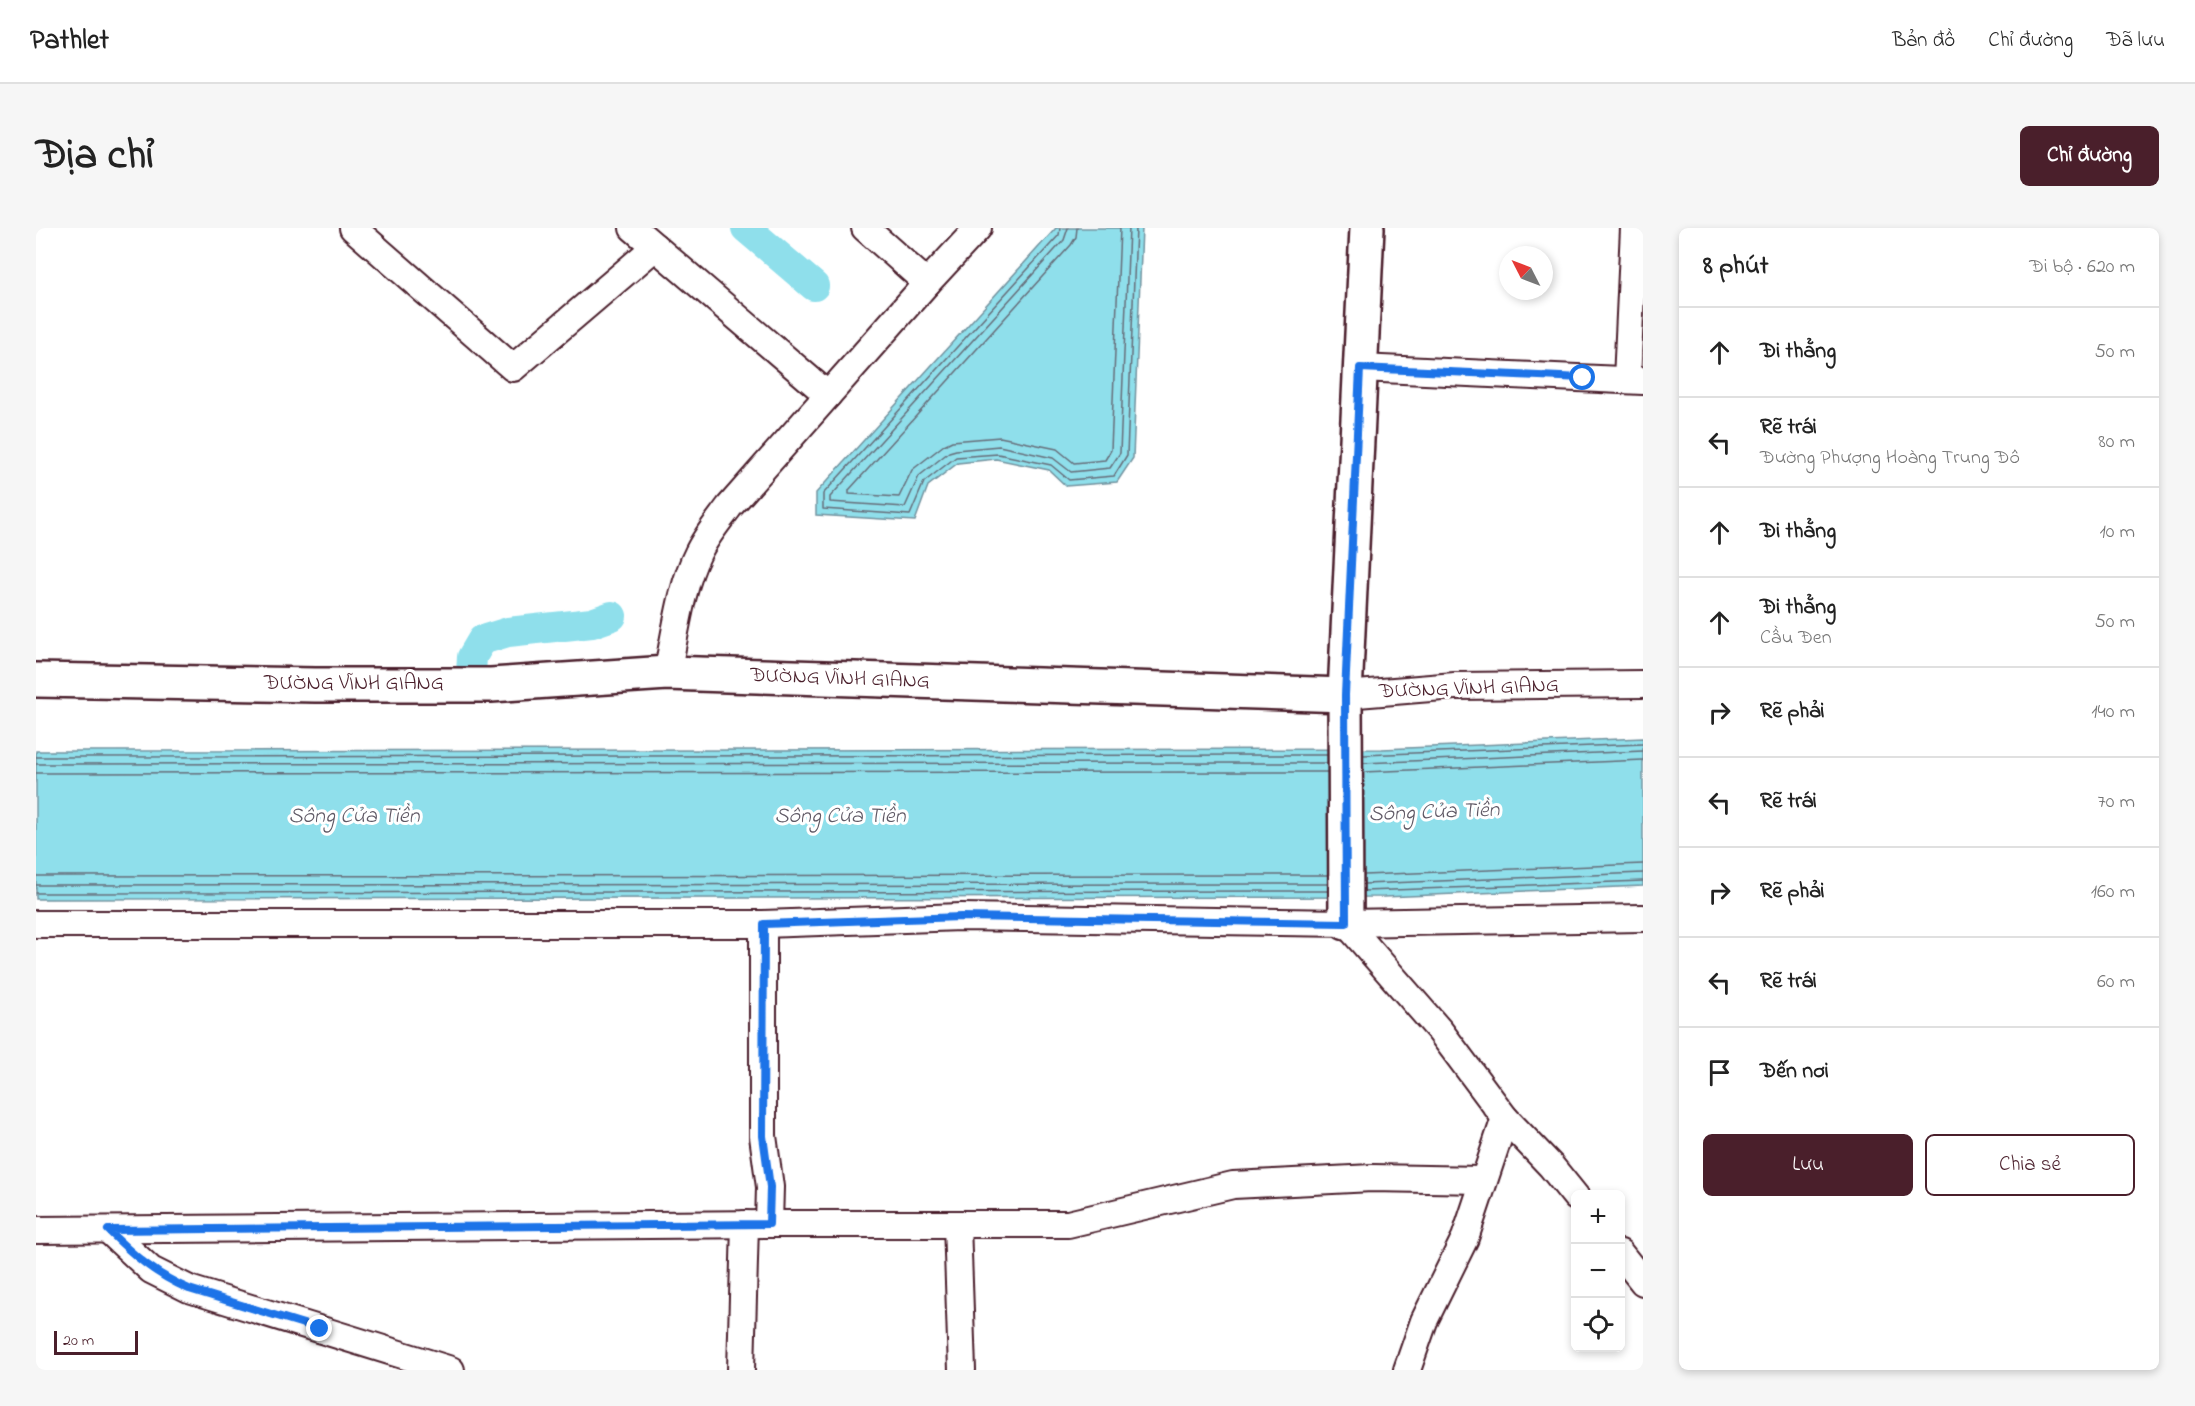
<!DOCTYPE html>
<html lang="vi">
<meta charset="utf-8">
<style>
:root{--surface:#fff;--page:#f6f6f6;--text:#222;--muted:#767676;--line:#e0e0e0;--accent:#4a1f2b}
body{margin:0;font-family:"Indie Flower",sans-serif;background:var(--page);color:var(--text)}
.controls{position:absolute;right:18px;bottom:18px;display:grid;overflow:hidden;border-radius:9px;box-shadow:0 3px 9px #0003}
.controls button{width:54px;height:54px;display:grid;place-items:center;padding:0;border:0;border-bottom:2px solid var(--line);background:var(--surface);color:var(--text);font:30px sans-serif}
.compass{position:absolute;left:1463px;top:18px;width:54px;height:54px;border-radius:50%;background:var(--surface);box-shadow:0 3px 9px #0003;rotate:312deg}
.scale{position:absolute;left:18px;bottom:15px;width:84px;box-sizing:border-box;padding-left:6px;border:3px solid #4a1f2b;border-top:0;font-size:16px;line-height:21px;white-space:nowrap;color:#4a1f2b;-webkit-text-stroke:4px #fff;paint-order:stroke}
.stop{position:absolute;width:18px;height:18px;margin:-14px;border:4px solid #1a73e8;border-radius:50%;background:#fff}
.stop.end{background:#1a73e8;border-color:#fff;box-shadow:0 2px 6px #0008}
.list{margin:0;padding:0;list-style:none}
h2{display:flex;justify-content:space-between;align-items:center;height:78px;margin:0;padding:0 24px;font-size:26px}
h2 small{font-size:20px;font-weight:400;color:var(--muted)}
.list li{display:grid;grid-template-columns:39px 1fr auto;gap:18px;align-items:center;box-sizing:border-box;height:90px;padding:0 24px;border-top:2px solid var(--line)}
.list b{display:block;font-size:22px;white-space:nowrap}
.list p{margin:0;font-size:20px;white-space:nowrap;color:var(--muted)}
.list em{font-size:20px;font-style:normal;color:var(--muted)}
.actions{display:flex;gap:12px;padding:18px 24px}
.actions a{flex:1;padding:14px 0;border:2px solid var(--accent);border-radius:9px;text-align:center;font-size:21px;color:var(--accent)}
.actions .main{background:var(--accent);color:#fff}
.icon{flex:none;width:33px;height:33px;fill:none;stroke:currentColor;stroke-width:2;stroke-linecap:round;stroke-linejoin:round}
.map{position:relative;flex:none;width:1607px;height:1142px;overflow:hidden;border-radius:9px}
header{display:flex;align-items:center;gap:36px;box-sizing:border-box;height:84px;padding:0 30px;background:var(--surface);border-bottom:2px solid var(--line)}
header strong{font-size:28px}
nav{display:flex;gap:33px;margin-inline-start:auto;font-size:21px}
.intro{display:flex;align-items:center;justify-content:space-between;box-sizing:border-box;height:144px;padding:0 36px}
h1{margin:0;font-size:42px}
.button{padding:15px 27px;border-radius:9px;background:var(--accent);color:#fff;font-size:21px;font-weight:700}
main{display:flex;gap:36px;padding:0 36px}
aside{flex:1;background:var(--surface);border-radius:9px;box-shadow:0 3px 9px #0003}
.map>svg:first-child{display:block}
.water{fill:#8fdfeb;stroke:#73929e;stroke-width:1.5}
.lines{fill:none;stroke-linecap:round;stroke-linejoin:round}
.shore{stroke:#666c78;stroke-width:1.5}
.canal{stroke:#8fdfeb;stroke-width:30}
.minor-casing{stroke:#4a1f2b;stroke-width:30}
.tertiary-casing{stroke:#4a1f2b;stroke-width:38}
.minor{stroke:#fff;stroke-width:26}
.tertiary{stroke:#fff;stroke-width:33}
.route{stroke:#1a73e8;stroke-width:8}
.labels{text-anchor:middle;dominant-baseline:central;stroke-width:6;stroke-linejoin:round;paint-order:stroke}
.street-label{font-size:21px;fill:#4a1f2b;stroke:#fff}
.water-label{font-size:22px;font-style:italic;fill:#5f5965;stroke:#fff}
</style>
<header>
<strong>Pathlet</strong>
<nav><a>Bản đồ</a><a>Chỉ đường</a><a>Đã lưu</a></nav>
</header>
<div class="intro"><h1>Địa chỉ</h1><a class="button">Chỉ đường</a></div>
<main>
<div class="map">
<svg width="1607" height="1142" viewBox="0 0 1607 1142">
<rect width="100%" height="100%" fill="#fff"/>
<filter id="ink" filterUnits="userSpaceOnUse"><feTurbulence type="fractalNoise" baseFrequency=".0167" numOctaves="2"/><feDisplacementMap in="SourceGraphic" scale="12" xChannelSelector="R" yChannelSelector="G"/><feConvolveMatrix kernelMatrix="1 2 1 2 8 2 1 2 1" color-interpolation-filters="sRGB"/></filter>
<g filter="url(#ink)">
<g class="water">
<polygon points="1020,0 1106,0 1097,230 1081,254 1030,258 1013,242 960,231 922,235 892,258 879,293 780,287 780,265"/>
<polygon points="1607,510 1607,658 1348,669 0,671 0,523 1346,521"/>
</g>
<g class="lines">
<g class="shore">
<polyline points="1024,0 1023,7 787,266 787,281 874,287 888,254 920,229 962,226 1015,237 1033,252 1078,248 1091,227 1100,0"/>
<polyline points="1032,0 1028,12 794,269 794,274 869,279 883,248 913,224 920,222 963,218 1017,230 1035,244 1074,240 1084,225 1093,0"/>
<polyline points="1041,0 1040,9 1035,17 813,262 813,266 863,269 876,242 908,217 916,213 964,209 1021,221 1038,235 1069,232 1075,222 1084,0"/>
<polyline points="1327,527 1607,516"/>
<polyline points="0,529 1291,527"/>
<polyline points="1327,535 1607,523"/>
<polyline points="0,536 1291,535"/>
<polyline points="1327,544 1607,532"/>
<polyline points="0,545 1291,544"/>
<polyline points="1328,647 1607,636"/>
<polyline points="0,648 1292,647"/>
<polyline points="1328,656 1607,645"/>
<polyline points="0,657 1292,656"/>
<polyline points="1328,663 1607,653"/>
<polyline points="0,665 1292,663"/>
</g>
<g class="canal">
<polyline points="710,0 778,58"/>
<polyline points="435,446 436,429 446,412 472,404 556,395 576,388"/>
</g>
<defs>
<g id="minor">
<polyline points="317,0 477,140 619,19"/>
<polyline points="597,0 792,167"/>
<polyline points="891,55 942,0"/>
<polyline points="1324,140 1607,153"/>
<polyline points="1591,152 1598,0"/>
<path d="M631,445C639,409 645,358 662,325C670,308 682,294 693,279L891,55L829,0"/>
<polyline points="1309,467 1419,458 1607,456"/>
<polyline points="1310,695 1404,803 1469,890 1515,938 1540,969"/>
<polyline points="0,696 727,696 925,689 1310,695 1607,690"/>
<polyline points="727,696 727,908 734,959 733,996"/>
<polyline points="921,996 926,1142"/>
<polyline points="0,1002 733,996 1032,996 1197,957 1336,950 1447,952"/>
<polyline points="72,1002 115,1042 153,1061 415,1142"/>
<polyline points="1584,1025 1607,1054"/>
<polyline points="705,1142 709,996"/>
<polyline points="1371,1142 1388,1093 1429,1010 1469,890"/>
</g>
<g id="tertiary">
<polyline points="0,452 279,457 455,457 631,445 1309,467"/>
<polyline points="1310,695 1309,467 1331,0"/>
</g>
</defs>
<use href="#minor" class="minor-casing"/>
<use href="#tertiary" class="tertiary-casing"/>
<use href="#minor" class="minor"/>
<use href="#tertiary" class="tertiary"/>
</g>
</g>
<g class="lines" filter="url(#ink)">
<path class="route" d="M284,1101L153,1061C120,1047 97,1027 72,1002L733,996L734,959L727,908L728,696L925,689L1310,695L1309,467L1324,140L1547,150"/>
</g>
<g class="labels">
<g class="street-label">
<text transform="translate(804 451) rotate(2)">ĐƯỜNG VĨNH GIANG</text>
<text x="318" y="456">ĐƯỜNG VĨNH GIANG</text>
<text transform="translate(1433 461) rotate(-2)">ĐƯỜNG VĨNH GIANG</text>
</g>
<g class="water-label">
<text transform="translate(1398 585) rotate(-2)">Sông Cửa Tiền</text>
<text x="318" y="589">Sông Cửa Tiền</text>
<text x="804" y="589">Sông Cửa Tiền</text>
</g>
</g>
</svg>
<div class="controls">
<button>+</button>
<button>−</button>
<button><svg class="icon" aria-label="locate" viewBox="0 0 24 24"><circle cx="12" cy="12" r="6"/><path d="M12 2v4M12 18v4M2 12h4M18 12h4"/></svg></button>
</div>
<svg class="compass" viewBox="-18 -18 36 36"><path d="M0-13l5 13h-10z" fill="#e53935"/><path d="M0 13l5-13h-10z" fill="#767676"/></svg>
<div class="scale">20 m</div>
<div class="stop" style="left:1547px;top:150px"></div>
<div class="stop end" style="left:284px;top:1101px"></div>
</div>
<aside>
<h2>8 phút<small>Đi bộ · 620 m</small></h2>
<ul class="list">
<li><svg class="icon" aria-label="ahead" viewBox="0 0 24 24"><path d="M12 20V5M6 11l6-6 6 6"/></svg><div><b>Đi thẳng</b></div><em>50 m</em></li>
<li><svg class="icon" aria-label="left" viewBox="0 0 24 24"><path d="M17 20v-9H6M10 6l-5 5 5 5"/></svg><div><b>Rẽ trái</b><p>Đường Phượng Hoàng Trung Đô</p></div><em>80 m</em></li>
<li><svg class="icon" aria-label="ahead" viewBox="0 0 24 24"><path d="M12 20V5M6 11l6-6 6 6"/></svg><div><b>Đi thẳng</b></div><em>10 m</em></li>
<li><svg class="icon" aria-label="ahead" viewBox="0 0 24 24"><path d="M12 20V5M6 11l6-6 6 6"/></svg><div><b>Đi thẳng</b><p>Cầu Đen</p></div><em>50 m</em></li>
<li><svg class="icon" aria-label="right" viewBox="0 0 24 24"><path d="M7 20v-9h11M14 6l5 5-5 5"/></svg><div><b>Rẽ phải</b></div><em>140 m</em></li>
<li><svg class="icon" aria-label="left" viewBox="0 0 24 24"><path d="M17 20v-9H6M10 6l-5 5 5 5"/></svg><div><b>Rẽ trái</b></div><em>70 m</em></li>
<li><svg class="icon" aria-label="right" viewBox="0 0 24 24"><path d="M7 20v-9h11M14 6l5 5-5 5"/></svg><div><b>Rẽ phải</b></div><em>160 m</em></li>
<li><svg class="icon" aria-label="left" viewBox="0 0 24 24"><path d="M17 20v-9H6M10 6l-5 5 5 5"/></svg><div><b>Rẽ trái</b></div><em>60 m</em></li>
<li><svg class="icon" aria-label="arrive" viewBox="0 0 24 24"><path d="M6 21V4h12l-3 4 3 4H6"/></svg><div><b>Đến nơi</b></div></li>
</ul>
<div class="actions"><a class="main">Lưu</a><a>Chia sẻ</a></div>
</aside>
</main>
